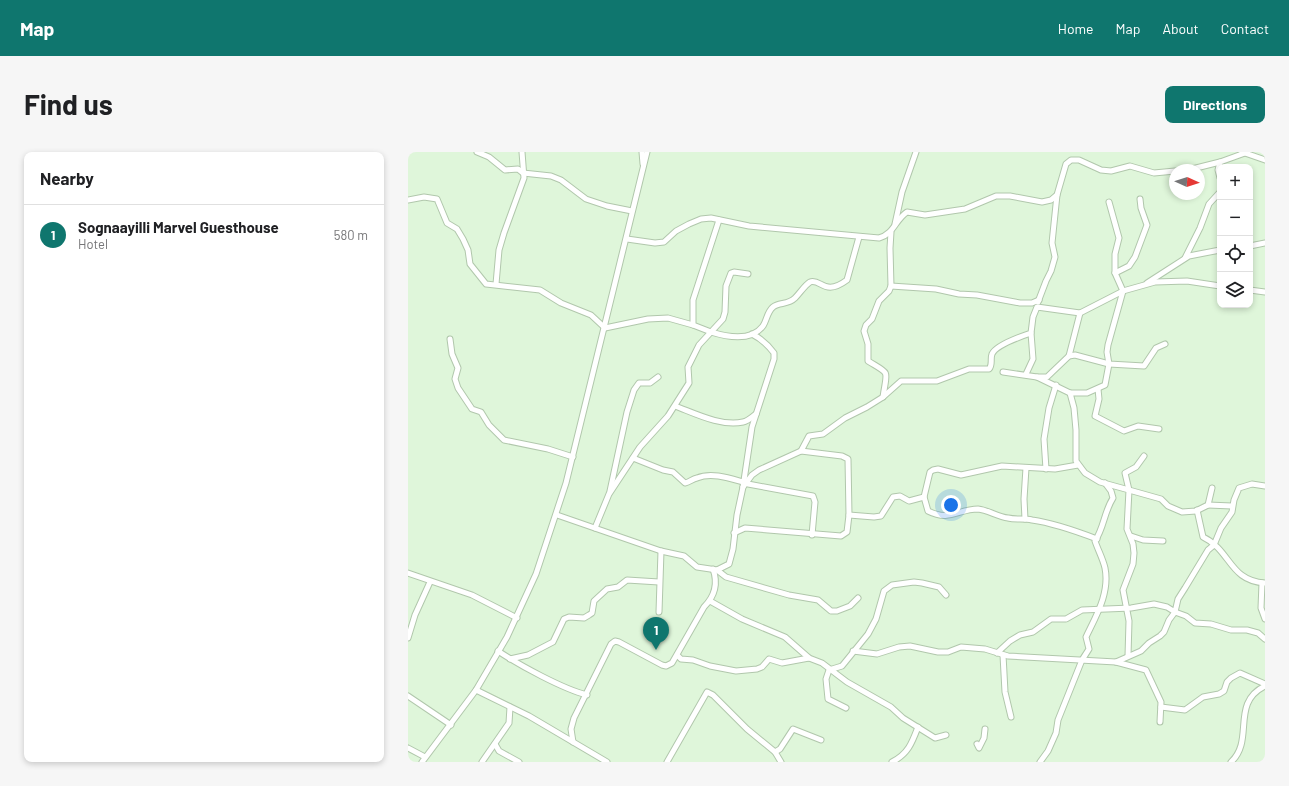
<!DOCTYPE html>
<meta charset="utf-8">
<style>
:root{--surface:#fff;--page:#f6f6f6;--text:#202124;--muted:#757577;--line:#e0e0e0;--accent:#0f766e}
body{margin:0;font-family:Barlow,sans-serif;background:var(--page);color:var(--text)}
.controls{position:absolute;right:12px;top:12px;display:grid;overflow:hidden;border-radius:8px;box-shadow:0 2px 6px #0003}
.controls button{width:36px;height:36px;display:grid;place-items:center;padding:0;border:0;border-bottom:1px solid var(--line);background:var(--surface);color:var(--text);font:20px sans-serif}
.compass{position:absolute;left:761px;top:12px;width:36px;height:36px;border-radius:50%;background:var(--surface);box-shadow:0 2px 6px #0003;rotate:93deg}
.you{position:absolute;left:543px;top:353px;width:14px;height:14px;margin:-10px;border:3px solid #fff;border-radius:50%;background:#1a73e8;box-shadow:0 0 0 6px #1a73e833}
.badge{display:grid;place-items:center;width:26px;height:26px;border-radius:50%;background:var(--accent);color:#fff;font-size:13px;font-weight:700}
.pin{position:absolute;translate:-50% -33px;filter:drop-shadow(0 1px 2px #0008)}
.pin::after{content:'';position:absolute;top:21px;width:14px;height:12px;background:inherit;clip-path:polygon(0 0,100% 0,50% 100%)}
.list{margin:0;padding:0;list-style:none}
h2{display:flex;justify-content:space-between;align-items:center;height:52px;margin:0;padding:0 16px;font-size:17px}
h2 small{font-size:13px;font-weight:400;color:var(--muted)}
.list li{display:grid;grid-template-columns:26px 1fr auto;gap:12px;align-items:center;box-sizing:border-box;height:60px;padding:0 16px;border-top:1px solid var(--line)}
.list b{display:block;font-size:15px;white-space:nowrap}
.list p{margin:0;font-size:13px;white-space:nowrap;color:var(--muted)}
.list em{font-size:13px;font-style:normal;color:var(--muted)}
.icon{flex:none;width:22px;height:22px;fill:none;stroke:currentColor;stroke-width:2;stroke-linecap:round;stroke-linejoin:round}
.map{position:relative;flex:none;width:857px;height:610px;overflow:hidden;border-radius:8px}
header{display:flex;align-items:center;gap:24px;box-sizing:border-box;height:56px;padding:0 20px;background:var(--accent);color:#fff}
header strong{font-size:19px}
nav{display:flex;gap:22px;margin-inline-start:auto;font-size:14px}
.intro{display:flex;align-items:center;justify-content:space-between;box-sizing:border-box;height:96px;padding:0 24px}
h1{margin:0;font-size:28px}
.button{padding:10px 18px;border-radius:8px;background:var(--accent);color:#fff;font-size:14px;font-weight:700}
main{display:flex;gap:24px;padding:0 24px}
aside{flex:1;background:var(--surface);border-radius:8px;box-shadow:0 2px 6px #0003}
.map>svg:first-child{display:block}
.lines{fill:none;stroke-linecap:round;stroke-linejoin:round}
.minor-casing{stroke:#b1c7ac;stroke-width:7}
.minor{stroke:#fff;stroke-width:5}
</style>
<header>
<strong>Map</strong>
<nav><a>Home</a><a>Map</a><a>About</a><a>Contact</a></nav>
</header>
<div class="intro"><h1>Find us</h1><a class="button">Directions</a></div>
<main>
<aside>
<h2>Nearby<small></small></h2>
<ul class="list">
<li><span class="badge">1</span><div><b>Sognaayilli Marvel Guesthouse</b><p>Hotel</p></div><em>580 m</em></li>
</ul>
</aside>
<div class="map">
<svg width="857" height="610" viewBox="0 0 857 610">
<rect width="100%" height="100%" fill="#dff6da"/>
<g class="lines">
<defs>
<g id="minor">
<polyline points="69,0 81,5 97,18 110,17 115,21 143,24 153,28 178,47 199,54 224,59"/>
<polyline points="234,0 235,12"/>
<polyline points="834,0 857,8"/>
<polyline points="812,10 810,18 812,26"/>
<polyline points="780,18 812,10 837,1"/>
<polyline points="0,48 16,45 29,47 39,71 49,77 55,87 60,98 62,112 78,132 132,138 153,151 183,163 197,176 240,167 260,166 285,173"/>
<polyline points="701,50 711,86 707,102 707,121 715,139 700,193 699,200 701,212 697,233 679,241 662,241 666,256 668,278 668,309 677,321 692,330 721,338 719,377 725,392 726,401 725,412 715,438 721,469 720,504"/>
<polyline points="311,68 285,148 285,173 303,180 315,167 317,160 318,134 323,121 326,120 340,122"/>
<polyline points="487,72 494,40 508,0"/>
<path d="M219,87L247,91L256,90L268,79L281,72L293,67L303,66L341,74L471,86C486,82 487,68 499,60L517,63L557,57L588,44H602L634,50L643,48L649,43L658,12L663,8H671L693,18L703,19L722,14L746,21L767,19"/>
<polyline points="842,94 857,91"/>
<polyline points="777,106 792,76 801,52 812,40"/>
<polyline points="707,121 721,114 727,105 739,73 733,56 732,47"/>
<polyline points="739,131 781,104 812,98"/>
<polyline points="88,132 91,98 96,81 116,26 114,0"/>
<polyline points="483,134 528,137 551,142 569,143 612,151 624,151 631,148"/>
<polyline points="842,138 857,140"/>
<polyline points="630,150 638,129 643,119 647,105 644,91 649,43"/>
<polyline points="42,187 44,202 50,216 47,227 50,236 64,257 73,260 81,273 96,288 140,297 165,305"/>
<polyline points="661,204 672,161"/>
<polyline points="595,220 629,225 662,241"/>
<polyline points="618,222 625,207 623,181"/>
<polyline points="629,225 639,225 661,204 667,203 701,212 736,214 748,196 757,192"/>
<polyline points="690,237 691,247 687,264 716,279 730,274 751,277"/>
<path d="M475,245C479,217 483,223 460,209V192L456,179L458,173L464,167L471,149L481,139L483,134L482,96L483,80"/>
<path d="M267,254C286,261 313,275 335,270C340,269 344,265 348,262"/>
<polyline points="736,304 728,315 717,321 721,338 753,347 760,354 774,360 788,359 800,353 804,336"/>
<path d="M225,306L255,318L265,320L277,331C282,330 284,327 289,326C303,320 321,326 335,330"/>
<polyline points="638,317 636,287 641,256 648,233"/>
<polyline points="340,332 405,344 407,350 404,383"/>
<path d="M335,335L344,323L351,318L393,299L401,284L415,282L437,266L459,255L475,245L493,229H529L561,217H581C585,213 582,207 584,202C588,193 614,184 623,181L625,165L629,155L672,161L715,139L747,130L779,129L812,134"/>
<polyline points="202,339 219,260 226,238 231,231 242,231 250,225"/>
<path d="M516,345L520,359C542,370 550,357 570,357C580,358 590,365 600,366C608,368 616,366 624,368C646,371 668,379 689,387"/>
<polyline points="800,353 824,354"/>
<path d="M789,358L795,385C823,398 821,429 857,431"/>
<polyline points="149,363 253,399 276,404 289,415 309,418 318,425 381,443 410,448 423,459 429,459 442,454 450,446"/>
<polyline points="441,363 466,365 473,364 485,345 492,344 501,349 516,345 522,320 525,318 530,317 553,323 594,314 647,317 670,313"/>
<polyline points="617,367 616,347 618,316"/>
<path d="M187,376L201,342L232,295L260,264L281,231L280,215L291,193L303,180C319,185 343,190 355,174C359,168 359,160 365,155C371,150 380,153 387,146C392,141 397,133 402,130C413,126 416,145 439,128L451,85"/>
<polyline points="326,381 337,376 433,384 439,380 441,363 440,307 434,304 393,299"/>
<polyline points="723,384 735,388 755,389"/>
<path d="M309,418L321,412L325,397L329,363L335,335L344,275L366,207V201C360,193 354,187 344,182"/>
<polyline points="0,421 64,443 109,466"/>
<polyline points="854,431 853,456 857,467"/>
<polyline points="302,449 334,467 377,485 401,506 414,511 439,530 483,555 495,566 527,586 538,583"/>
<polyline points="251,460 253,399"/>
<polyline points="0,486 7,463 22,430"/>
<path d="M90,499C111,513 155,537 179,543"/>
<polyline points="445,499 469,502 491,495 502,494 530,500 540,500 553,495 577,497 600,504 708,510 738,518 753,550 752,570"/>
<polyline points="589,501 602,489 612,483 625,480 643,467 658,467 674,458 723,456 746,452 759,455 767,460 770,447 777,436 800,398 806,393 813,376 824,360 826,348 831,336 844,332 857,334"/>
<polyline points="595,503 597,540 603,565"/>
<polyline points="270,504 273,507 285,508 302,514 328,519 349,517 354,515 361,507 374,511 401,506"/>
<polyline points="102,507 120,503 145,490 156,467 161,465 176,466 181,463 184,461 186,449 199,437 210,435 219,428 251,430"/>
<polyline points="708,510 733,499 741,491 752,484 756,480 761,468 767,460 778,464 787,471 803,472 823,478 839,478 850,481 857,487"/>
<polyline points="68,538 121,564 199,610"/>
<polyline points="0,544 43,573"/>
<polyline points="753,555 777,558 795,545 811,542 816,539 819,530 823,526 832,521 857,532"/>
<polyline points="438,556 420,547 418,527 421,518 434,514 460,482 468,467 476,439 484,433 506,430 514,431 531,435 538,443"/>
<path d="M165,590L163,577L166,566L203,492L207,489L211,490L254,513L258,514L264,511L296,455C307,444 310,431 305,417"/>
<polyline points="87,592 91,599 111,610"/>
<polyline points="569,592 571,596 576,586 577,577"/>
<polyline points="0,596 17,605"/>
<polyline points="367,600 372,597 385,577 413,588"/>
<polyline points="14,610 68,538 99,485 128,422 158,331 239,0"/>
<polyline points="74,610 101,571 102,555"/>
<polyline points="259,610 299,540 305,543 339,577 367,600 373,610"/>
<path d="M484,610C500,602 504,591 510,575"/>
<path d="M632,610L640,599L648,581L650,568L674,508L681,497L678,485C688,464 702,441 697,416C695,407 690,398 687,389C696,376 696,360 705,346L703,339L697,331"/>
<path d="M823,610C847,588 822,551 857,534"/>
</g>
</defs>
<use href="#minor" class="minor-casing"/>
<use href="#minor" class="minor"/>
</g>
</svg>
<div class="controls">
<button>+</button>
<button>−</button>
<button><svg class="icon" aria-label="locate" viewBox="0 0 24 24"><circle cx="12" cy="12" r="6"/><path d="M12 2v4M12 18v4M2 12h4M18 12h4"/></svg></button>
<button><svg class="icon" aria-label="layers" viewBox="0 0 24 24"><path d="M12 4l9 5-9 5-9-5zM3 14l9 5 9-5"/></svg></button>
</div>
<svg class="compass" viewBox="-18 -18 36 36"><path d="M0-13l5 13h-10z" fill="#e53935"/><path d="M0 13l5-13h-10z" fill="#757577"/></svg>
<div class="you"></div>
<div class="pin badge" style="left:248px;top:498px">1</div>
</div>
</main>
